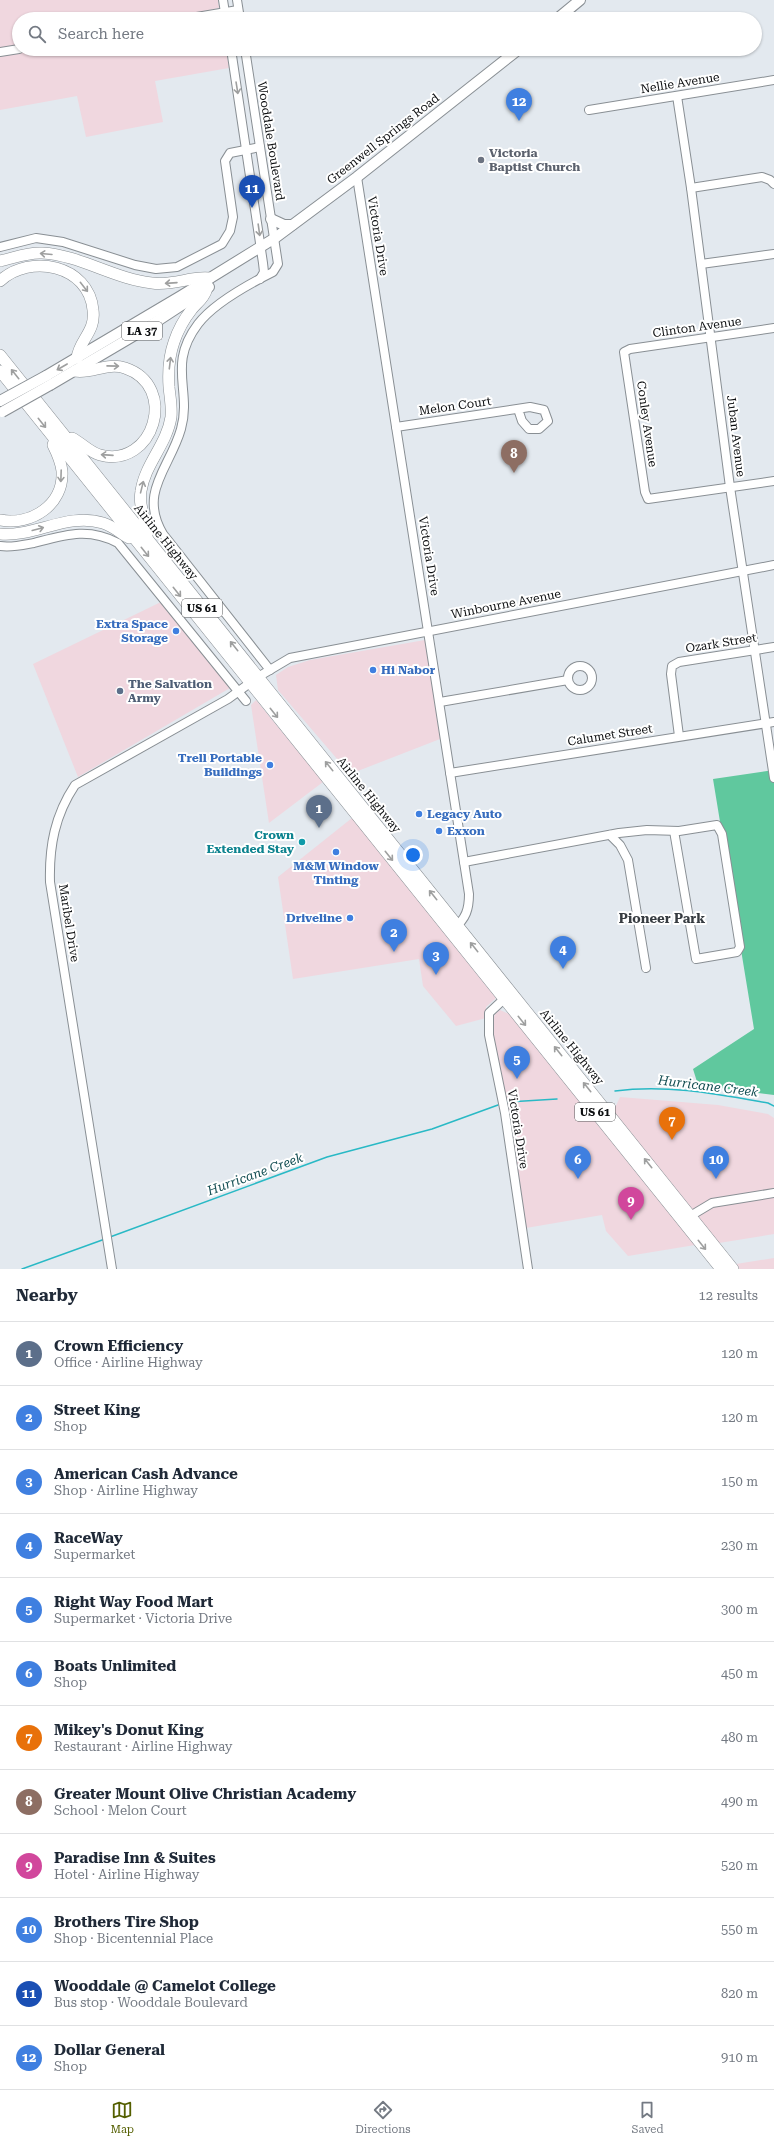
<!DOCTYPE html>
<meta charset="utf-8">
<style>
:root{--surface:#fff;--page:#f2f2f3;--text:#1f2937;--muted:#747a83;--line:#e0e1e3;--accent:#545f00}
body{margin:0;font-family:"Roboto Serif",serif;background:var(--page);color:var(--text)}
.you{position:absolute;left:413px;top:855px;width:14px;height:14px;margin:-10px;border:3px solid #fff;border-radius:50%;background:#1a73e8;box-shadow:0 0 0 6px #1a73e833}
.badge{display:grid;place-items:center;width:26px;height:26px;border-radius:50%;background:var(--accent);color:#fff;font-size:13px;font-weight:700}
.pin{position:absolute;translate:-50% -33px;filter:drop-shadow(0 1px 2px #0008)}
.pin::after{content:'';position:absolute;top:21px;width:14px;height:12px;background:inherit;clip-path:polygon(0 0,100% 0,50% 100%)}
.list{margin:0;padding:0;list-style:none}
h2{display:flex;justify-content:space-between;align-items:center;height:52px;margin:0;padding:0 16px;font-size:17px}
h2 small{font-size:13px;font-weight:400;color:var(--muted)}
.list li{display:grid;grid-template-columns:26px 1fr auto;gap:12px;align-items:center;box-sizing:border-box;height:64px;padding:0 16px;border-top:1px solid var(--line)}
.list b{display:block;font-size:15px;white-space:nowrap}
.list p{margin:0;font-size:13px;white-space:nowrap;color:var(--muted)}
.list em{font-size:13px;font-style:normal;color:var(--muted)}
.icon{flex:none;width:22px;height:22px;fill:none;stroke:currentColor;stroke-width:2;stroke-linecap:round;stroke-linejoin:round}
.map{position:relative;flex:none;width:774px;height:1269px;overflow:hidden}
.search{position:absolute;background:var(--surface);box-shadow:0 1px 3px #0004;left:12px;right:12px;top:12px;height:44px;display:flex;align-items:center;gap:10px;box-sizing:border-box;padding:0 14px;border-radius:22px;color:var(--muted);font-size:15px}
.sheet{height:820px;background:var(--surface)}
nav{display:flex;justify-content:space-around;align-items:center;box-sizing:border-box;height:56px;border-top:1px solid var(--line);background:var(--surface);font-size:11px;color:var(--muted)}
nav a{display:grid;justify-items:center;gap:2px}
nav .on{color:var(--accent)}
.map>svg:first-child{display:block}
.commercial{fill:#f0d7df}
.forest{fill:#60c89e}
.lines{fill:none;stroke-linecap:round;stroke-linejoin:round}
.stream{stroke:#29b9c5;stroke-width:1.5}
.minor-casing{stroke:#898f94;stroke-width:10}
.major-casing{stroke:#898f94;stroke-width:12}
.highway-casing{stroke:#898f94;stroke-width:12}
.minor{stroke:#fff;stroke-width:8}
.major{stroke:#fff;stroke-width:10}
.highway{stroke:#fff;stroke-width:11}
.major-bridge-casing{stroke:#898f94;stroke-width:12;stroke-linecap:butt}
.major-bridge{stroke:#fff;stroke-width:10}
.oneway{stroke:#9e9f9f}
.worship-dot{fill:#6b7280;stroke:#fff;stroke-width:1.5}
.shop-dot{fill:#3f7fe0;stroke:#fff;stroke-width:1.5}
.service-dot{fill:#5c6f8a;stroke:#fff;stroke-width:1.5}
.culture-dot{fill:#0f9aa8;stroke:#fff;stroke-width:1.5}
.labels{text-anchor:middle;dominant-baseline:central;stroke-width:4;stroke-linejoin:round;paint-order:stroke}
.shield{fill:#fff;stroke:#555658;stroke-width:1}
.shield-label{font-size:11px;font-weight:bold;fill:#0c0e10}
.street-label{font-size:12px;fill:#0c0e10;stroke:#fff}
.worship-label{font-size:12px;font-weight:bold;fill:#5b616d;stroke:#fff;text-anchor:start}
.shop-label{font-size:12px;font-weight:bold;fill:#366cbe;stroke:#fff;text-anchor:end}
.service-label{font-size:12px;font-weight:bold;fill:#4e5e75;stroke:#fff;text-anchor:start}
.culture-label{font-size:12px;font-weight:bold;fill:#0d838f;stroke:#fff;text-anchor:end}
.neighbourhood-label{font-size:13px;font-weight:bold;fill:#373c41;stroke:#fff}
.water-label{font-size:13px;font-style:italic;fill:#154f54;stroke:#fff}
</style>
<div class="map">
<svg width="774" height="1269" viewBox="0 0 774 1269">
<rect width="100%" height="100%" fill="#e3e9ef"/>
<g class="commercial">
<polygon points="0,0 218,0 219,8 165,19 19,19 19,45 0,48"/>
<polygon points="39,49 226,49 229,68 155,81 163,122 86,137 77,96 0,110 0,56"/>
<polygon points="163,601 230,688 78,777 33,664"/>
<polygon points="425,640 440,739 350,774 278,690 276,675 288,667 310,660"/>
<polygon points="256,700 323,782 269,823 251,705"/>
<polygon points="352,818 496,998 486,1007 486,1018 456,1026 423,986 419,959 293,979 278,877"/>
<polygon points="500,1010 509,1014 695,1245 628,1256 606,1231 602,1215 526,1228 494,1038 493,1020 495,1014"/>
<polygon points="620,1097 718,1105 768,1114 774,1118 774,1234 719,1243 613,1112"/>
<polygon points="774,1258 774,1269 739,1269 736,1264"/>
</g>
<polygon class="forest" points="774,770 774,1095 698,1085 693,1069 754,1029 713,779"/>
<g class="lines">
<g class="stream">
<path d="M615,1091C666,1084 717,1094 768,1103L774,1106"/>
<polyline points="506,1102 557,1099"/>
<polyline points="110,1237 327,1157 432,1129 498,1105"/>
<polyline points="22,1269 105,1239"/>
</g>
<defs>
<g id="minor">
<polyline points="223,0 226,19"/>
<polyline points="237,0 240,19"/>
<polyline points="185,19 238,10"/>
<polyline points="231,49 263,263 264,272 260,279"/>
<path d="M245,49L278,264L273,272C249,284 214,303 198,324C167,365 192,390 181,429C170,468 138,492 163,534L270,670"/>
<polyline points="0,52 19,49"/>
<polyline points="677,96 691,188 730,487 774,778"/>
<polyline points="589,110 774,80"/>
<path d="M357,177L469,894C469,909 466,919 454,928"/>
<polyline points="691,188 762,177 770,180 774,184"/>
<polyline points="0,247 36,238 63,242 135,265 156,269 177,267 222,244 230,231 233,217 225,161 230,153 260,147"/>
<polyline points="701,264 774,254"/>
<polyline points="774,328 630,349 624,352 645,492 648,499 774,481"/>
<polyline points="396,427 530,407 544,410 548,421 539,429 529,429 522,421 518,409"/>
<path d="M0,546C11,548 23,545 34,543C65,535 88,527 118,543L246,701"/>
<circle cx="580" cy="678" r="12"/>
<polyline points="440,702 568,680"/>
<polyline points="679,736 671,674 672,666 679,662 774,647"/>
<polyline points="450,773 774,722"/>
<polyline points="610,835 620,845 628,860 646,968"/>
<polyline points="464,862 619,833 647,830 679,831 717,825 722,834 740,947 737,952 696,959 674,831"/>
<polyline points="504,999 489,1013 489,1035 505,1113 528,1269"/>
<polyline points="687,1218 712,1203 774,1193"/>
<path d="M112,1269L50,882C49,846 55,815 75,785L228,699L258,677L290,658L774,565"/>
</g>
<g id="major">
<polyline points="557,19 580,0"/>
<polyline points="271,219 284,225 292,225"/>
<polyline points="46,376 181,296 275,238 357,177 519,49"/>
<polyline points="50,385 145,329 209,287"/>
</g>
<g id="highway">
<path d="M0,261C14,258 28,252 42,253C80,255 114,279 152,283C173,286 191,276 209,278"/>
<path d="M0,281C30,253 89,265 93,310C96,332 79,340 77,358"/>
<polyline points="0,355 733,1269"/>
<polyline points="0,371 721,1269"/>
<path d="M72,438C82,443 89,452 100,455C154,469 179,386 125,368C107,362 92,374 75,371"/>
<path d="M0,520C31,526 64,505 62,471C61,462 57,453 53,445L54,442"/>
<path d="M0,534C35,537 68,512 103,523C113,526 120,533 129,538"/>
<path d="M147,536C147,520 138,508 141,491C145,464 167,444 171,417C172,407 170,397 169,387C168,372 169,356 174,342C178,330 184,319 192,309C198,302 205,297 207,288"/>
</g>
</defs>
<use href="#minor" class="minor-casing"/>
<use href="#major" class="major-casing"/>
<use href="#highway" class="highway-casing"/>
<use href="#minor" class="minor"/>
<use href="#major" class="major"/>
<use href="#highway" class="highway"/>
<defs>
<g id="major-bridge">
<polyline points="0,401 46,376"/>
<polyline points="2,412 50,385"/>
</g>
</defs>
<use href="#major-bridge" class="major-bridge-casing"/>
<use href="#major-bridge" class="major-bridge"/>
</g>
<defs><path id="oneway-shaft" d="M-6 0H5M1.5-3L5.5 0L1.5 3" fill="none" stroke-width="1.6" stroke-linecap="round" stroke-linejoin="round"/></defs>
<g class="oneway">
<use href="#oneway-shaft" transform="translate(237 88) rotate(81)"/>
<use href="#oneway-shaft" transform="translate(259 230) rotate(82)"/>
<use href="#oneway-shaft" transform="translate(46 254) rotate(-175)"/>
<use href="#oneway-shaft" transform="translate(171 283) rotate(176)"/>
<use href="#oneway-shaft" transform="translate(84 287) rotate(52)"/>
<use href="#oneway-shaft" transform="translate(170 363) rotate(-83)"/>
<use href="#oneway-shaft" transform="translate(113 366) rotate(1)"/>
<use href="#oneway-shaft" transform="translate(62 367) rotate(150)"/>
<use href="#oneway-shaft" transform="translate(15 374) rotate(-129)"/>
<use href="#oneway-shaft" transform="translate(42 423) rotate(51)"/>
<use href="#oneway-shaft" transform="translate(107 455) rotate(-176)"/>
<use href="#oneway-shaft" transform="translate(61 476) rotate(92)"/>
<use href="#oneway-shaft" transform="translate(142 487) rotate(-76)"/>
<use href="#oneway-shaft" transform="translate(38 529) rotate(-15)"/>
<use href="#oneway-shaft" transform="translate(145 552) rotate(51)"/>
<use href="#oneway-shaft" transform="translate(177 592) rotate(51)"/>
<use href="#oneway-shaft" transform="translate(234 646) rotate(-129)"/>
<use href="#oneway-shaft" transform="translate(274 713) rotate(51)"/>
<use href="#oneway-shaft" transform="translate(329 766) rotate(-129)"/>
<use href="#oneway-shaft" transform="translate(389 856) rotate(51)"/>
<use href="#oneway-shaft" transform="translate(433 895) rotate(-129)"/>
<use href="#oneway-shaft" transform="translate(474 947) rotate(-129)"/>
<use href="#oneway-shaft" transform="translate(522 1021) rotate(51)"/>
<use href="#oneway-shaft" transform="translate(558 1051) rotate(-129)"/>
<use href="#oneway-shaft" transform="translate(587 1087) rotate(-129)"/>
<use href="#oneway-shaft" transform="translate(648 1163) rotate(-129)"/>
<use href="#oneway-shaft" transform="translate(702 1245) rotate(51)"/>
</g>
<circle class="worship-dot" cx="481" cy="160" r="4"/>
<g class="shop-dot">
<circle cx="176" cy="631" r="4"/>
<circle cx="373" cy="670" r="4"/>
<circle cx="270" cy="765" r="4"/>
<circle cx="419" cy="814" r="4"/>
<circle cx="439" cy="831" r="4"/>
<circle cx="336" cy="852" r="4"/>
<circle cx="350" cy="918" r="4"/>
</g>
<circle class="service-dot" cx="120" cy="691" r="4"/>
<circle class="culture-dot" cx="302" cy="842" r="4"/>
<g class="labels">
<g class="shield">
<rect x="122" y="322" width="40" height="18" rx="3"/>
<rect x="182" y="599" width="40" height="18" rx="3"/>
<rect x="575" y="1103" width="40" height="18" rx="3"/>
</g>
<g class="shield-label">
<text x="142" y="331">LA 37</text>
<text x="202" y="608">US 61</text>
<text x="595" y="1112">US 61</text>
</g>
<g class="street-label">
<text transform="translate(680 83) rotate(-9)">Nellie Avenue</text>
<text transform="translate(383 139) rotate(-38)">Greenwell Springs Road</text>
<text transform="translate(271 141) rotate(81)">Wooddale Boulevard</text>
<text transform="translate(378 236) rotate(81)">Victoria Drive</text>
<text transform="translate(697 327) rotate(-8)">Clinton Avenue</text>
<text transform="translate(455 406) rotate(-8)">Melon Court</text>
<text transform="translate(647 424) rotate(82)">Conley Avenue</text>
<text transform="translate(736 436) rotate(83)">Juban Avenue</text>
<text transform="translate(166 542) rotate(51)">Airline Highway</text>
<text transform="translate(429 556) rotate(81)">Victoria Drive</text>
<text transform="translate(506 604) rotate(-11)">Winbourne Avenue</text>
<text transform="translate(721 643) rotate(-9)">Ozark Street</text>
<text transform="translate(610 735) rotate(-9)">Calumet Street</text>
<text transform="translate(369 795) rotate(51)">Airline Highway</text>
<text transform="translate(69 923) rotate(81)">Maribel Drive</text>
<text transform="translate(572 1047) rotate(51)">Airline Highway</text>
<text transform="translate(518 1129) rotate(81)">Victoria Drive</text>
</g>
<g class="worship-label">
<text x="489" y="153">Victoria<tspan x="489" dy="14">Baptist Church</tspan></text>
</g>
<g class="shop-label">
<text x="168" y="624">Extra Space<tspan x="168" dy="14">Storage</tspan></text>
<text x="381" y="670" text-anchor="start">Hi Nabor</text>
<text x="262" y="758">Trell Portable<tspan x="262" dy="14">Buildings</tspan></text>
<text x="427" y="814" text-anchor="start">Legacy Auto</text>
<text x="447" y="831" text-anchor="start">Exxon</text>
<text x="336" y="866" text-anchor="middle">M&amp;M Window<tspan x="336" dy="14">Tinting</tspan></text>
<text x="342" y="918">Driveline</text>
</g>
<g class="service-label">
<text x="128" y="684">The Salvation<tspan x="128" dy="14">Army</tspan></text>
</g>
<g class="culture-label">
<text x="294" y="835">Crown<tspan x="294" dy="14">Extended Stay</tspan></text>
</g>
<g class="neighbourhood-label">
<text x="662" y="918">Pioneer Park</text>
</g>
<g class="water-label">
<text transform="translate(708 1086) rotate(7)">Hurricane Creek</text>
<text transform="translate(255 1174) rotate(-20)">Hurricane Creek</text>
</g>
</g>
</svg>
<div class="you"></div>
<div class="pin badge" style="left:319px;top:828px;background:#5c6f8a">1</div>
<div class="pin badge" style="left:394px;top:952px;background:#3f7fe0">2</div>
<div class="pin badge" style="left:436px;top:975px;background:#3f7fe0">3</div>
<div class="pin badge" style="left:563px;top:969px;background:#3f7fe0">4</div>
<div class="pin badge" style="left:517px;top:1079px;background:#3f7fe0">5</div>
<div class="pin badge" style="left:578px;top:1179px;background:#3f7fe0">6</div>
<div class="pin badge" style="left:672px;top:1140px;background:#e8710a">7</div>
<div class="pin badge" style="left:514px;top:473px;background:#8d6e63">8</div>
<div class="pin badge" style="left:631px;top:1220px;background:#d1479c">9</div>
<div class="pin badge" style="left:716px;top:1179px;background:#3f7fe0">10</div>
<div class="pin badge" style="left:252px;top:208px;background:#1a4fb4">11</div>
<div class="pin badge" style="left:519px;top:121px;background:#3f7fe0">12</div>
<div class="search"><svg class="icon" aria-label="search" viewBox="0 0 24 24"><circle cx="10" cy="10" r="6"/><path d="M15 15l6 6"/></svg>Search here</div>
</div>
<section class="sheet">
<h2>Nearby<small>12 results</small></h2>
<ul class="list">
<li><span class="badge" style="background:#5c6f8a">1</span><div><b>Crown Efficiency</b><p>Office · Airline Highway</p></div><em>120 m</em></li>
<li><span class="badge" style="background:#3f7fe0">2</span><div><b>Street King</b><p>Shop</p></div><em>120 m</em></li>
<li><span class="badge" style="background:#3f7fe0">3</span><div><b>American Cash Advance</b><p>Shop · Airline Highway</p></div><em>150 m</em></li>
<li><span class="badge" style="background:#3f7fe0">4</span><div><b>RaceWay</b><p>Supermarket</p></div><em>230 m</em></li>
<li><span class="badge" style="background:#3f7fe0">5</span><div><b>Right Way Food Mart</b><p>Supermarket · Victoria Drive</p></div><em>300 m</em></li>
<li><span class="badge" style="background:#3f7fe0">6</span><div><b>Boats Unlimited</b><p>Shop</p></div><em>450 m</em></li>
<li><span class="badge" style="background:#e8710a">7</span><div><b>Mikey's Donut King</b><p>Restaurant · Airline Highway</p></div><em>480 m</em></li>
<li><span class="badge" style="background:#8d6e63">8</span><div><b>Greater Mount Olive Christian Academy</b><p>School · Melon Court</p></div><em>490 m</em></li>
<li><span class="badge" style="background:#d1479c">9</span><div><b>Paradise Inn &amp; Suites</b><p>Hotel · Airline Highway</p></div><em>520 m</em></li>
<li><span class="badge" style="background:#3f7fe0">10</span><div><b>Brothers Tire Shop</b><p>Shop · Bicentennial Place</p></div><em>550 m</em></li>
<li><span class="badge" style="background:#1a4fb4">11</span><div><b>Wooddale @ Camelot College</b><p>Bus stop · Wooddale Boulevard</p></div><em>820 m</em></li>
<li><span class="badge" style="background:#3f7fe0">12</span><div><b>Dollar General</b><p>Shop</p></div><em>910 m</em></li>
</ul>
</section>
<nav>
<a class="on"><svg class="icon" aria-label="map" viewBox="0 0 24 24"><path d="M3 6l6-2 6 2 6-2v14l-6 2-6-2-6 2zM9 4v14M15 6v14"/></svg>Map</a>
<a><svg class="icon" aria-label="directions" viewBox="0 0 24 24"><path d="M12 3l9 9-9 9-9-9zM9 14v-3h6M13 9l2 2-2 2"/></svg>Directions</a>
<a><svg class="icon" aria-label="saved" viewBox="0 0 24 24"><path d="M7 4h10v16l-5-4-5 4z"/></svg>Saved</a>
</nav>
